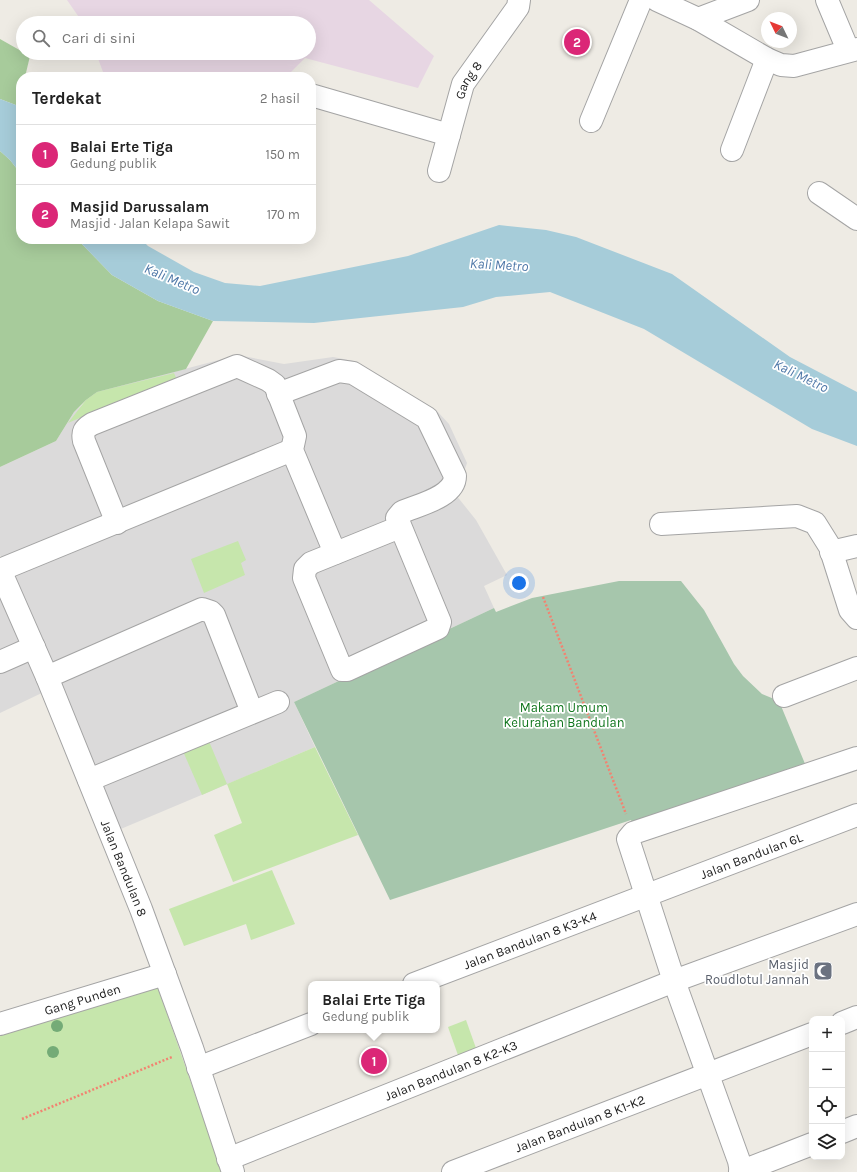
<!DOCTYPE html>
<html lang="id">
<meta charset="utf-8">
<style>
:root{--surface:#fff;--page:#f6f6f6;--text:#222;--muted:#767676;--line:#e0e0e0;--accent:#db2777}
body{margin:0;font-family:Karla,sans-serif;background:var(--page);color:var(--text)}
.controls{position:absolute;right:12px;bottom:12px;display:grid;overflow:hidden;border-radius:8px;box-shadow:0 4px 16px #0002}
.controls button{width:36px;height:36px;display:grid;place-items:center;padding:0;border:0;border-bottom:1px solid var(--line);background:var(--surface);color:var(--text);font:20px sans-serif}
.compass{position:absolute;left:761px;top:12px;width:36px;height:36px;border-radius:50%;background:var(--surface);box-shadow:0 4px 16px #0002;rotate:313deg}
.you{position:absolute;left:519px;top:583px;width:14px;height:14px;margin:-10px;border:3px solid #fff;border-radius:50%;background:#1a73e8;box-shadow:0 0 0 6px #1a73e833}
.badge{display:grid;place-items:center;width:26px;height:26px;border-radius:50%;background:var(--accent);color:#fff;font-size:13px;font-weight:700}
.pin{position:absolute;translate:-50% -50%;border:2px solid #fff;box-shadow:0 1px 4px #0006}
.popup{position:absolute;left:308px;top:981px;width:132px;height:52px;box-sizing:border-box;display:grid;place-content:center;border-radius:8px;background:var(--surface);filter:drop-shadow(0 1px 3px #0005);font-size:13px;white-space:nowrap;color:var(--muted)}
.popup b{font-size:15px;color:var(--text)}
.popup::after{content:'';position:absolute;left:50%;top:100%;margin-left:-8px;border:8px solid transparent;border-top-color:var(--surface)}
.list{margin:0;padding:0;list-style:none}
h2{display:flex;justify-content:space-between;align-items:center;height:52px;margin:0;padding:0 16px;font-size:17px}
h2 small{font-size:13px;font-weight:400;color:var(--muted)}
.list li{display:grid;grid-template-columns:26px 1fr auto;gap:12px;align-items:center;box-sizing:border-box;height:60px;padding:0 16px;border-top:1px solid var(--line)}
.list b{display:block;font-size:15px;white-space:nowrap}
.list p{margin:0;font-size:13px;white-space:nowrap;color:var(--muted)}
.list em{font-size:13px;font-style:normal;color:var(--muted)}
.icon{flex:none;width:22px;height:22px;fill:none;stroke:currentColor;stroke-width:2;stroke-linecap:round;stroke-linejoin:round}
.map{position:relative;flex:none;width:857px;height:1172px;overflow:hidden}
.search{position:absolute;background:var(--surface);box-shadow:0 4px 16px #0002;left:16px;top:16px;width:300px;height:44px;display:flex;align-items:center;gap:10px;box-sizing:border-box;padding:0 14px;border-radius:22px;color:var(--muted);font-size:15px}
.panel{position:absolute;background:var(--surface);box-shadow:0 4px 16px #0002;left:16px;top:72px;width:300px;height:172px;border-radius:16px}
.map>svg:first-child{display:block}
.residential{fill:#dbdada}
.industrial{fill:#e7d6e3}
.grass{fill:#c6e6ac}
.forest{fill:#a7cb9b}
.cemetery{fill:#a6c6ac}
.water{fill:#a6ccd9}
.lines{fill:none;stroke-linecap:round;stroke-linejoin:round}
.minor-casing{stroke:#a4a4a4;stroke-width:24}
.path{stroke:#f28371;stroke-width:2.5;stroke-dasharray:2 2;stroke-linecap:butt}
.minor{stroke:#fff;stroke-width:22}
.tree{fill:#74ab77}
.labels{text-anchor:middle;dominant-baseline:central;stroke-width:3.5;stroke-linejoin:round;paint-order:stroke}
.street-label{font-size:13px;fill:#1d1d1d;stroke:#fff}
.park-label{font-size:13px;fill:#11761e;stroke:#fff}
.worship-label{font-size:13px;fill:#5b616d;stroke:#fff;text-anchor:end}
.water-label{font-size:14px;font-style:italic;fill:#4f78a8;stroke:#fff}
</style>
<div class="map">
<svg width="857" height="1172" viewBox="0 0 857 1172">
<rect width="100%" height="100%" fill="#eeebe4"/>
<g class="residential">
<polygon points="238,355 284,364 333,357 354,361 436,410 449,424 467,463 456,495 476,520 507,575 484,586 494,608 294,702 315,747 116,831 0,555 0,467 56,441 74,412 97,392"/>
<polygon points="0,578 48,690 0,713"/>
</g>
<polygon class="industrial" points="67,0 369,0 434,56 418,88 305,58 286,77 111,77 103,72 96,53 309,53 309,23 83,23"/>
<g class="grass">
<polygon points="174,373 179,385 103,408 68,423 86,400 97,392"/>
<polygon points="238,541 246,560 241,563 245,575 204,593 191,559"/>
<polygon points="208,739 227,784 315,747 358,835 233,882 214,835 242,823 227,784 202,795 182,749"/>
<polygon points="272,870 295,924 251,940 246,924 184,946 169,909"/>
<polygon points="156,982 222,1172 0,1172 0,1027"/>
<polygon points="466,1020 477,1051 459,1058 448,1027"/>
</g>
<g class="forest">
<polygon points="0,39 30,56 25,77 21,77 21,107 0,99"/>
<polygon points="0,151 10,160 21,174 21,239 77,239 112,275 158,301 213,321 186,369 97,392 86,400 74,412 56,441 0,467"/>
</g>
<polygon class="cemetery" points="619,581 681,581 704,610 734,664 743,676 762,694 779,701 808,771 635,828 631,820 390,900 294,702 494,608 496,612 532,598"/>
<g class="water">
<polygon points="0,99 21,107 21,174 10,160 0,151"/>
<polygon points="499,225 546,230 576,237 672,274 790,357 857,392 857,446 812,429 644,329 550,292 496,297 463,307 314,323 213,321 158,301 112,275 77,239 141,239 148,246 194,272 225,283 260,286 408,256"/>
</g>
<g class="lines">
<defs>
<g id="minor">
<polyline points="657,0 698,19 767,59 781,65 794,66 857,49"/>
<polyline points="827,0 848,50"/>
<polyline points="698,19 748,0"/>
<polyline points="311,95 449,135"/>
<polyline points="591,121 641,0"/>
<polyline points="732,150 767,59"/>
<path id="s1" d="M439,171L463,84L518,7L519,0"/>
<polyline points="819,193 857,219"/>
<path d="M278,394L339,371L353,373L427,418L455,476C455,497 418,505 402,512L397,518L440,622L438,628L347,670H342L304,578L305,569L311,563L400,527"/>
<path d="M117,523L84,441C82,432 84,429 92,424L237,366L268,380L275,385L295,436L292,450L335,553"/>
<polyline points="661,524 797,516 815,523 830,547 850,610 857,618"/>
<polyline points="831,552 857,546"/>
<path id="s2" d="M0,570L47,677L141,909L192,1048L233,1172"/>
<polyline points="0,570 292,450"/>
<polyline points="0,662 34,647"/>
<polyline points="47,677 202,609 211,612 214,615 252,712"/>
<polyline points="784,696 857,668"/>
<polyline points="89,780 278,702"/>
<path id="s3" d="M414,984L857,815"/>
<polyline points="842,1023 857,1017"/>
<path id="s4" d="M0,1024L165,974"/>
<polyline points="198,1068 311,1024"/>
<polyline points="842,1132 857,1126"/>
<path id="s5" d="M228,1159L674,981L857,914"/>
<path id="s6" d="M453,1172L812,1034"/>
<polyline points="740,1172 812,1144"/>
<polyline points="741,1172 739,1161 674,981 628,839 633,833 857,758"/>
</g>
</defs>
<use href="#minor" class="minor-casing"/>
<g class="path">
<polyline points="543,597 626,814"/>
<polyline points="22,1119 172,1057"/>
</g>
<use href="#minor" class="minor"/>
</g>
<g class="tree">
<circle cx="57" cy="1026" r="6"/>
<circle cx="53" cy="1052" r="6"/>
</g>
<defs>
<symbol id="mosque-square" viewBox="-11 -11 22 22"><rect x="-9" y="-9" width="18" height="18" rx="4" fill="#6b7280" stroke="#fff"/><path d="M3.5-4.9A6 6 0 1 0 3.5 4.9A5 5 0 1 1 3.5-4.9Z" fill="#fff"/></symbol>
</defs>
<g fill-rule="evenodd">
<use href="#mosque-square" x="812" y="960" width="22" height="22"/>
</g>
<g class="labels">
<g class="street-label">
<text stroke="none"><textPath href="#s1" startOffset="96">Gang 8</textPath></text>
<text stroke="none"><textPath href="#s3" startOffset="361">Jalan Bandulan 6L</textPath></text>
<text stroke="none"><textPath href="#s2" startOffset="323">Jalan Bandulan 8</textPath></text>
<text stroke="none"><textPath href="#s3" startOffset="124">Jalan Bandulan 8 K3-K4</textPath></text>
<text stroke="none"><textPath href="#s4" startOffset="86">Gang Punden</textPath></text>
<text stroke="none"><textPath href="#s5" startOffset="240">Jalan Bandulan 8 K2-K3</textPath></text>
<text stroke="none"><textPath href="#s6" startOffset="136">Jalan Bandulan 8 K1-K2</textPath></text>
</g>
<g class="park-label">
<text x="564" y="707">Makam Umum<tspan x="564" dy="15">Kelurahan Bandulan</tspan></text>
</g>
<g class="worship-label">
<text x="809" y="964">Masjid<tspan x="809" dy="15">Roudlotul Jannah</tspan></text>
</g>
<g class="water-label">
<text transform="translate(499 265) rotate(3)">Kali Metro</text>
<text transform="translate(172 279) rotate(23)">Kali Metro</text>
<text transform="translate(801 376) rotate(26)">Kali Metro</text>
</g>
</g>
</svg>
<div class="controls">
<button>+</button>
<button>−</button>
<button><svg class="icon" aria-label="locate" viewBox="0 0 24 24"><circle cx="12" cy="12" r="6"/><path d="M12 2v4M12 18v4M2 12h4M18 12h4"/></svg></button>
<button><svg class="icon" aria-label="layers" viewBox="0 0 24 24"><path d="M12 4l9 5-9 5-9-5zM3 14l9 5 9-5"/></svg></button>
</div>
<svg class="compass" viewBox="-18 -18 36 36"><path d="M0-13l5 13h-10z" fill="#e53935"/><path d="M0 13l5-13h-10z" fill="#767676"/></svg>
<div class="you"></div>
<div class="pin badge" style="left:374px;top:1061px">1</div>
<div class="popup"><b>Balai Erte Tiga</b>Gedung publik</div>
<div class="pin badge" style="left:577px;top:42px">2</div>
<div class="search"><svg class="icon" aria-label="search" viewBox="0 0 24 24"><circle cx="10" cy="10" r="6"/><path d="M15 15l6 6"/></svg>Cari di sini</div>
<section class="panel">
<h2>Terdekat<small>2 hasil</small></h2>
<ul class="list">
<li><span class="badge">1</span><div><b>Balai Erte Tiga</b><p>Gedung publik</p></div><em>150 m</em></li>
<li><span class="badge">2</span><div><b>Masjid Darussalam</b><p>Masjid · Jalan Kelapa Sawit</p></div><em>170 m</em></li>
</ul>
</section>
</div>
